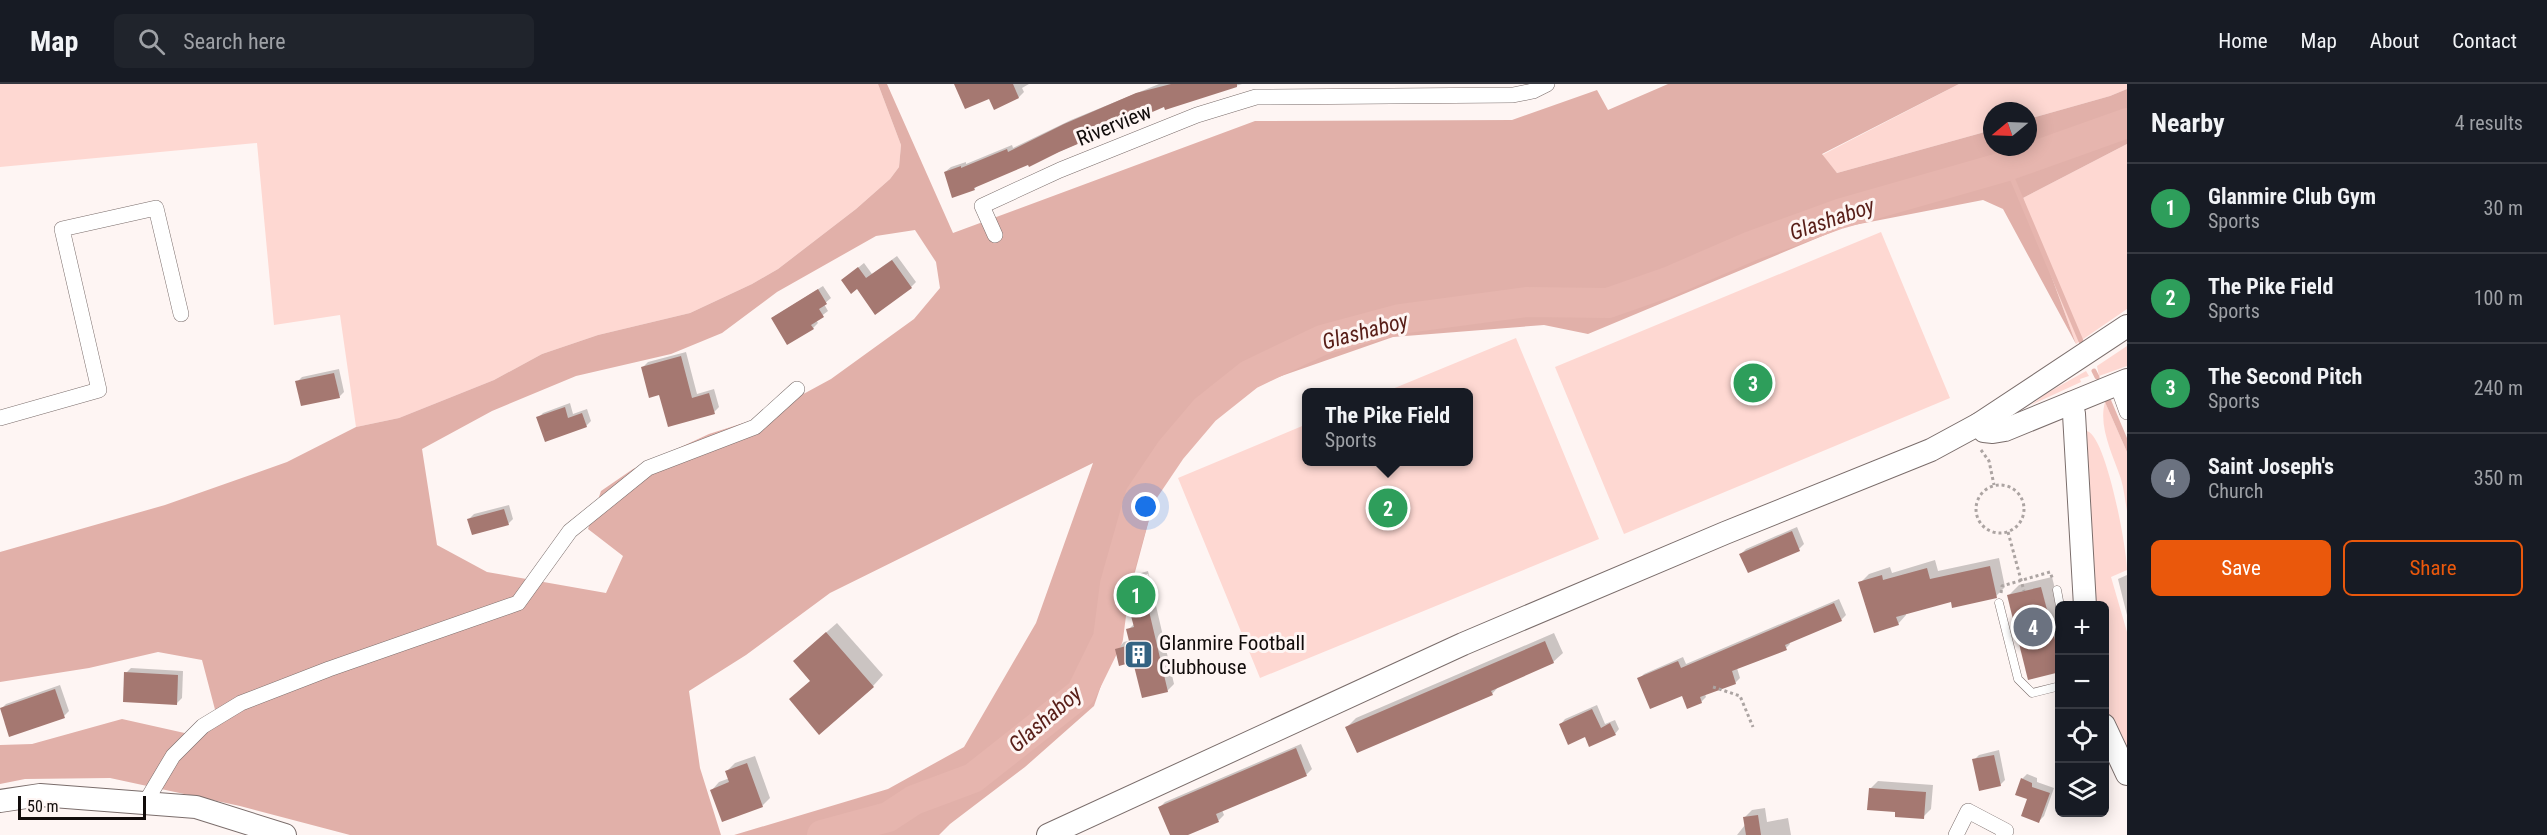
<!DOCTYPE html>
<meta charset="utf-8">
<style>
:root{--surface:#171b24;--page:#20242c;--text:#f1f3f6;--muted:#9ea1a6;--line:#363941;--accent:#ea580c}
body{margin:0;font-family:"Roboto Condensed",sans-serif;background:var(--page);color:var(--text)}
.controls{position:absolute;right:18px;bottom:18px;display:grid;overflow:hidden;border-radius:9px;box-shadow:0 3px 15px #0003}
.controls button{width:54px;height:54px;display:grid;place-items:center;padding:0;border:0;border-bottom:2px solid var(--line);background:var(--surface);color:var(--text);font:30px sans-serif}
.compass{position:absolute;left:1983px;top:18px;width:54px;height:54px;border-radius:50%;background:var(--surface);box-shadow:0 3px 15px #0003;rotate:251deg}
.scale{position:absolute;left:18px;bottom:15px;width:128px;box-sizing:border-box;padding-left:6px;border:3px solid #110c0b;border-top:0;font-size:16px;line-height:21px;white-space:nowrap;color:#110c0b;-webkit-text-stroke:4px #fef5f3;paint-order:stroke}
.you{position:absolute;left:1146px;top:423px;width:21px;height:21px;margin:-15px;border:4px solid #fff;border-radius:50%;background:#1a73e8;box-shadow:0 0 0 9px #1a73e833}
.badge{display:grid;place-items:center;width:39px;height:39px;border-radius:50%;background:var(--accent);color:#fff;font-size:20px;font-weight:700}
.pin{position:absolute;translate:-50% -50%;border:3px solid #fff;box-shadow:0 2px 6px #0006}
.popup{position:absolute;left:1302px;top:304px;width:171px;height:78px;box-sizing:border-box;display:grid;place-content:center;border-radius:9px;background:var(--surface);filter:drop-shadow(0 2px 4px #0005);font-size:20px;white-space:nowrap;color:var(--muted)}
.popup b{font-size:22px;color:var(--text)}
.popup::after{content:'';position:absolute;left:50%;top:100%;margin-left:-12px;border:12px solid transparent;border-top-color:var(--surface)}
.list{margin:0;padding:0;list-style:none}
h2{display:flex;justify-content:space-between;align-items:center;height:78px;margin:0;padding:0 24px;font-size:26px}
h2 small{font-size:20px;font-weight:400;color:var(--muted)}
.list li{display:grid;grid-template-columns:39px 1fr auto;gap:18px;align-items:center;box-sizing:border-box;height:90px;padding:0 24px;border-top:2px solid var(--line)}
.list b{display:block;font-size:22px;white-space:nowrap}
.list p{margin:0;font-size:20px;white-space:nowrap;color:var(--muted)}
.list em{font-size:20px;font-style:normal;color:var(--muted)}
.actions{display:flex;gap:12px;padding:18px 24px}
.actions a{flex:1;padding:14px 0;border:2px solid var(--accent);border-radius:9px;text-align:center;font-size:21px;color:var(--accent)}
.actions .main{background:var(--accent);color:#fff}
.icon{flex:none;width:33px;height:33px;fill:none;stroke:currentColor;stroke-width:2;stroke-linecap:round;stroke-linejoin:round}
.map{position:relative;flex:none;width:2127px;height:751px;overflow:hidden}
header{display:flex;align-items:center;gap:36px;box-sizing:border-box;height:84px;padding:0 30px;background:var(--surface);border-bottom:2px solid var(--line)}
header strong{font-size:28px}
nav{display:flex;gap:33px;margin-inline-start:auto;font-size:21px}
.search{width:420px;height:54px;background:var(--page);display:flex;align-items:center;gap:15px;box-sizing:border-box;padding:0 21px;border-radius:9px;color:var(--muted);font-size:22px}
main{display:flex}
aside{flex:1;background:var(--surface)}
.map>svg:first-child{display:block}
.green{fill:#fed8d2}
.forest{fill:#e1b0a9;fill-rule:evenodd}
.water{fill:#e6b5ae}
.shadow{fill:#0003;fill-rule:evenodd}
.lines{fill:none;stroke-linecap:round;stroke-linejoin:round}
.stream{stroke:#e6b5ae;stroke-width:5}
.river{stroke:#e6b5ae;stroke-width:30}
.building{fill:#a57871}
.lane-casing{stroke:#7a6d6b;stroke-width:9}
.street-casing{stroke:#7a6d6b;stroke-width:16}
.secondary-casing{stroke:#7a6d6b;stroke-width:24}
.path{stroke:#aca4a2;stroke-width:3;stroke-dasharray:3 3;stroke-linecap:butt}
.lane{stroke:#fff;stroke-width:8}
.street{stroke:#fff;stroke-width:15}
.secondary{stroke:#fff;stroke-width:22}
.labels{text-anchor:middle;dominant-baseline:central;stroke-width:6;stroke-linejoin:round;paint-order:stroke}
.street-label{font-size:21px;fill:#110c0b;stroke:#fef5f3}
.poi-label{font-size:21px;fill:#110c0b;stroke:#fef5f3;text-anchor:start}
.water-label{font-size:22px;font-style:italic;fill:#581e18;stroke:#fef5f3}
</style>
<header>
<strong>Map</strong>
<div class="search"><svg class="icon" aria-label="search" viewBox="0 0 24 24"><circle cx="10" cy="10" r="6"/><path d="M15 15l6 6"/></svg>Search here</div>
<nav><a>Home</a><a>Map</a><a>About</a><a>Contact</a></nav>
</header>
<main>
<div class="map">
<svg width="2127" height="751" viewBox="0 0 2127 751">
<rect width="100%" height="100%" fill="#fef5f3"/>
<g class="green">
<polygon points="0,0 878,0 901,61 899,83 890,95 856,125 778,185 752,200 690,229 598,251 542,270 494,296 399,334 356,343 340,231 274,241 257,59 0,83"/>
<polygon points="1959,0 2127,0 2127,5 2110,12 2028,35 2028,27 1992,27 1992,46 1837,89 1822,71"/>
<polygon points="2127,60 2127,225 2076,260 2023,114"/>
<polygon points="1881,148 1950,314 1624,450 1555,283"/>
<polygon points="1516,254 1599,455 1260,594 1178,394 1307,340 1307,378 1469,378 1469,308 1385,308"/>
<polygon points="2127,262 2127,282 2099,292 2097,282"/>
<polygon points="2086,287 2089,292 2080,295 2081,298 2031,321 2047,309"/>
<path d="M2105,318L2127,368V427C2125,416 2124,405 2121,395C2113,371 2098,343 2105,318Z"/>
<path d="M2087,347C2106,352 2127,464 2127,486L2111,493L2127,548V673L2105,621L2104,522L2093,521L2088,454Z"/>
</g>
<path class="forest" d="M878,0H887L953,149L1255,37L1512,36L1597,6L1608,26L1668,0H1959L1822,70L1837,89L1992,46V63H2028V35L2110,12L2127,5V60L2023,114L2076,260L2003,125L1983,116L1844,143L1588,250L1544,241L1393,253L1244,305L1196,349L1160,395L1117,555L1094,622L1025,683L950,740L939,751H734L888,705L964,663L1036,539L1093,379L830,509L746,571L689,607L700,684L721,751H350L240,722L110,694L25,695L0,700V661L32,660L122,635L189,650L218,637L202,576L158,568L89,584L0,598V468L165,421L287,378L356,343L399,334L494,296L542,270L598,251L690,229L752,200L778,185L856,125L890,95L899,83L901,61ZM915,146L936,178L940,204L914,235L831,295L759,334L709,350L633,385L601,407L588,445L623,472L606,509L487,488L437,461L422,365L492,327L576,292L671,270L722,249L777,208L876,152Z"/>
<polygon class="water" points="2106,316 2111,316 2127,354 2127,368 2105,318"/>
<g class="shadow">
<polygon points="956,0 1029,0 1022,4 1024,8 1019,13 990,13"/>
<polygon points="1159,0 1242,0 1166,24 1165,21 1029,81 1028,79 979,100 974,105 945,88 951,83 966,78 966,80 1012,61 1013,64 1071,36"/>
<polygon points="897,172 916,198 911,203 858,203 843,196 864,179 872,190"/>
<polygon points="823,202 831,214 824,220 828,227 816,236 818,239 813,244 772,234"/>
<polygon points="686,268 697,310 714,305 719,323 714,328 660,309 643,283 648,278"/>
<polygon points="339,285 344,308 339,313 297,298 302,293"/>
<polygon points="570,319 573,330 587,325 591,337 586,342 538,334 543,329"/>
<polygon points="509,421 513,435 508,440 469,435 474,430"/>
<polygon points="1797,443 1804,460 1799,465 1741,470 1746,465"/>
<polygon points="1999,474 2005,503 1996,512 1952,516 1906,529 1906,531 1898,540 1860,499 1869,490 1890,483 1892,489 1935,476 1938,487"/>
<path d="M1148,487L1174,600L1167,607L1134,576L1117,565L1124,558L1131,556L1128,546L1135,539L1123,499L1131,492ZM1148,490L1149,493L1130,498V495Z"/>
<polygon points="2127,491 2127,531 2118,495"/>
<polygon points="2052,493 2060,525 2060,587 2008,512 2019,501"/>
<polygon points="1839,515 1846,531 1841,536 1789,557 1790,560 1786,564 1737,584 1740,594 1735,599 1705,610 1706,613 1701,618 1639,595 1644,590 1683,573 1686,580"/>
<polygon points="837,539 883,591 873,602 811,596 805,567"/>
<polygon points="1554,549 1563,569 1553,578 1499,602 1492,610 1347,643 1356,634"/>
<polygon points="131,584 183,587 182,614 177,619 126,589"/>
<polygon points="60,601 69,627 64,632 1,625 6,620"/>
<polygon points="1597,621 1605,640 1615,636 1619,645 1615,650 1561,640 1565,635"/>
<polygon points="1301,660 1312,685 1307,690 1222,726 1224,731 1219,736 1184,751 1160,723 1165,718"/>
<polygon points="1999,666 2005,696 2000,701 1974,676 1979,671"/>
<polygon points="755,672 770,714 762,722 712,706 719,698 730,694 727,687 735,679"/>
<polygon points="2027,690 2037,694 2037,698 2054,704 2044,732 2039,737 2022,695"/>
<polygon points="1878,697 1933,701 1931,725 1923,733 1896,727 1870,705"/>
<polygon points="1765,724 1767,738 1788,734 1791,751 1737,751 1745,741 1744,734 1752,726"/>
</g>
<g class="lines">
<g class="stream">
<polyline points="2007,82 2081,257"/>
<polyline points="2094,287 2097,293"/>
</g>
<polyline class="river" points="822,751 888,733 914,716 973,694 1081,609 1108,554 1115,500 1140,412 1171,366 1205,326 1249,291 1322,256 1400,235 1526,218 1608,219 1668,198 1751,162 1839,130 2007,82 2127,39"/>
</g>
<g class="building">
<polygon points="954,0 1013,0 1019,14 994,26 989,15 965,25"/>
<polygon points="1171,0 1237,0 1237,3 1165,26 1164,23 1059,68 1029,83 1028,81 974,104 975,106 952,114 944,88 961,82 961,84 1007,65 1008,68 1064,40 1136,9"/>
<polygon points="892,176 912,204 875,231 857,205 851,210 841,196 858,183 866,194"/>
<polygon points="818,205 827,220 819,225 824,233 811,241 814,245 787,261 771,234"/>
<polygon points="681,272 692,314 709,309 715,330 668,343 659,311 649,314 641,283"/>
<polygon points="334,289 340,314 301,322 295,297"/>
<polygon points="565,323 568,334 582,329 587,343 545,358 536,333"/>
<polygon points="504,425 509,441 472,451 467,435"/>
<polygon points="1792,447 1800,467 1748,489 1739,470"/>
<polygon points="1990,482 1997,514 1952,524 1951,518 1896,533 1899,541 1874,549 1858,498 1882,491 1883,496 1927,484 1930,495"/>
<polygon points="1141,493 1168,608 1142,614 1133,578 1119,582 1115,565 1130,561 1126,545 1134,543 1122,499"/>
<polygon points="2041,503 2060,575 2060,588 2028,596 2007,511"/>
<polygon points="1834,519 1842,537 1785,561 1787,566 1732,587 1736,600 1700,613 1702,619 1687,625 1682,612 1650,625 1637,594 1678,577 1681,584"/>
<polygon points="826,548 874,603 819,651 789,615 810,597 793,577"/>
<polygon points="1545,557 1554,579 1491,607 1493,611 1357,669 1345,643"/>
<polygon points="124,588 178,591 177,621 123,618"/>
<polygon points="55,605 65,634 9,653 0,624"/>
<polygon points="1592,625 1601,644 1610,639 1616,651 1589,663 1585,653 1568,661 1559,640"/>
<polygon points="1296,664 1307,692 1216,730 1219,738 1188,751 1170,751 1158,723"/>
<polygon points="1994,671 2001,702 1979,707 1972,675"/>
<polygon points="747,679 763,723 722,738 710,706 729,698 725,687"/>
<polygon points="2021,694 2032,699 2032,703 2050,709 2039,739 2021,732 2027,715 2015,711"/>
<polygon points="1869,704 1926,708 1924,735 1895,733 1895,728 1867,726"/>
<polygon points="1758,731 1761,751 1746,751 1743,733"/>
</g>
<g class="lines">
<defs>
<g id="lane">
<polyline points="2057,506 2060,522"/>
<polyline points="1999,519 2018,595 2032,609 2060,602"/>
</g>
<g id="street">
<polyline points="995,151 982,122 1060,86 1197,31 1256,13 1513,11 1533,7 1547,0"/>
<polyline points="2117,300 2127,328"/>
<polyline points="0,334 99,306 62,145 156,124 181,230"/>
<polyline points="145,719 173,672 203,642 241,619 329,585 518,519 570,447 648,384 755,343 797,305"/>
<polyline points="1956,751 1968,727 2006,747 2003,751"/>
</g>
<g id="secondary">
<polyline points="2071,319 2074,330 2085,522"/>
<polyline points="1979,340 1984,347 1993,348 2005,346 2127,296"/>
<polyline points="2104,641 2127,690"/>
<polyline points="0,717 40,711 196,723 285,751"/>
<polyline points="1048,751 1463,560 1725,449 1931,366 1979,340 2127,242"/>
</g>
</defs>
<use href="#lane" class="lane-casing"/>
<use href="#street" class="street-casing"/>
<use href="#secondary" class="secondary-casing"/>
<g class="path">
<polyline points="1981,366 1989,377 1994,401"/>
<circle cx="2000" cy="425" r="24"/>
<polyline points="2008,448 2024,507"/>
<polyline points="2001,509 2002,502 2050,488 2053,496"/>
<polyline points="1713,603 1740,612 1753,643"/>
</g>
<use href="#lane" class="lane"/>
<use href="#street" class="street"/>
<use href="#secondary" class="secondary"/>
</g>
<defs>
<symbol id="building-square" viewBox="-11 -11 22 22"><rect x="-9" y="-9" width="18" height="18" rx="4" fill="#336382" stroke="#fef5f3"/><path d="M-4-6H4V6H1V3H-1V6H-4ZM-2.5-4.3h1.7v1.8h-1.7ZM.8-4.3h1.7v1.8H.8ZM-2.5-1h1.7V.8h-1.7ZM.8-1h1.7V.8H.8Z" fill="#fff"/></symbol>
</defs>
<g fill-rule="evenodd">
<use href="#building-square" x="1122" y="554" width="33" height="33"/>
</g>
<g class="labels">
<g class="street-label">
<text transform="translate(1114 41) rotate(-22)">Riverview</text>
</g>
<g class="poi-label">
<text x="1159" y="559">Glanmire Football<tspan x="1159" dy="24">Clubhouse</tspan></text>
</g>
<g class="water-label">
<text transform="translate(1832 135) rotate(-19)">Glashaboy</text>
<text transform="translate(1365 247) rotate(-15)">Glashaboy</text>
<text transform="translate(1045 635) rotate(-41)">Glashaboy</text>
</g>
</g>
</svg>
<div class="controls">
<button>+</button>
<button>−</button>
<button><svg class="icon" aria-label="locate" viewBox="0 0 24 24"><circle cx="12" cy="12" r="6"/><path d="M12 2v4M12 18v4M2 12h4M18 12h4"/></svg></button>
<button><svg class="icon" aria-label="layers" viewBox="0 0 24 24"><path d="M12 4l9 5-9 5-9-5zM3 14l9 5 9-5"/></svg></button>
</div>
<svg class="compass" viewBox="-18 -18 36 36"><path d="M0-13l5 13h-10z" fill="#e53935"/><path d="M0 13l5-13h-10z" fill="#9ea1a6"/></svg>
<div class="scale">50 m</div>
<div class="you"></div>
<div class="pin badge" style="left:1136px;top:511px;background:#2e9e5b">1</div>
<div class="pin badge" style="left:1388px;top:424px;background:#2e9e5b">2</div>
<div class="popup"><b>The Pike Field</b>Sports</div>
<div class="pin badge" style="left:1753px;top:299px;background:#2e9e5b">3</div>
<div class="pin badge" style="left:2033px;top:543px;background:#6b7280">4</div>
</div>
<aside>
<h2>Nearby<small>4 results</small></h2>
<ul class="list">
<li><span class="badge" style="background:#2e9e5b">1</span><div><b>Glanmire Club Gym</b><p>Sports</p></div><em>30 m</em></li>
<li><span class="badge" style="background:#2e9e5b">2</span><div><b>The Pike Field</b><p>Sports</p></div><em>100 m</em></li>
<li><span class="badge" style="background:#2e9e5b">3</span><div><b>The Second Pitch</b><p>Sports</p></div><em>240 m</em></li>
<li><span class="badge" style="background:#6b7280">4</span><div><b>Saint Joseph's</b><p>Church</p></div><em>350 m</em></li>
</ul>
<div class="actions"><a class="main">Save</a><a>Share</a></div>
</aside>
</main>
